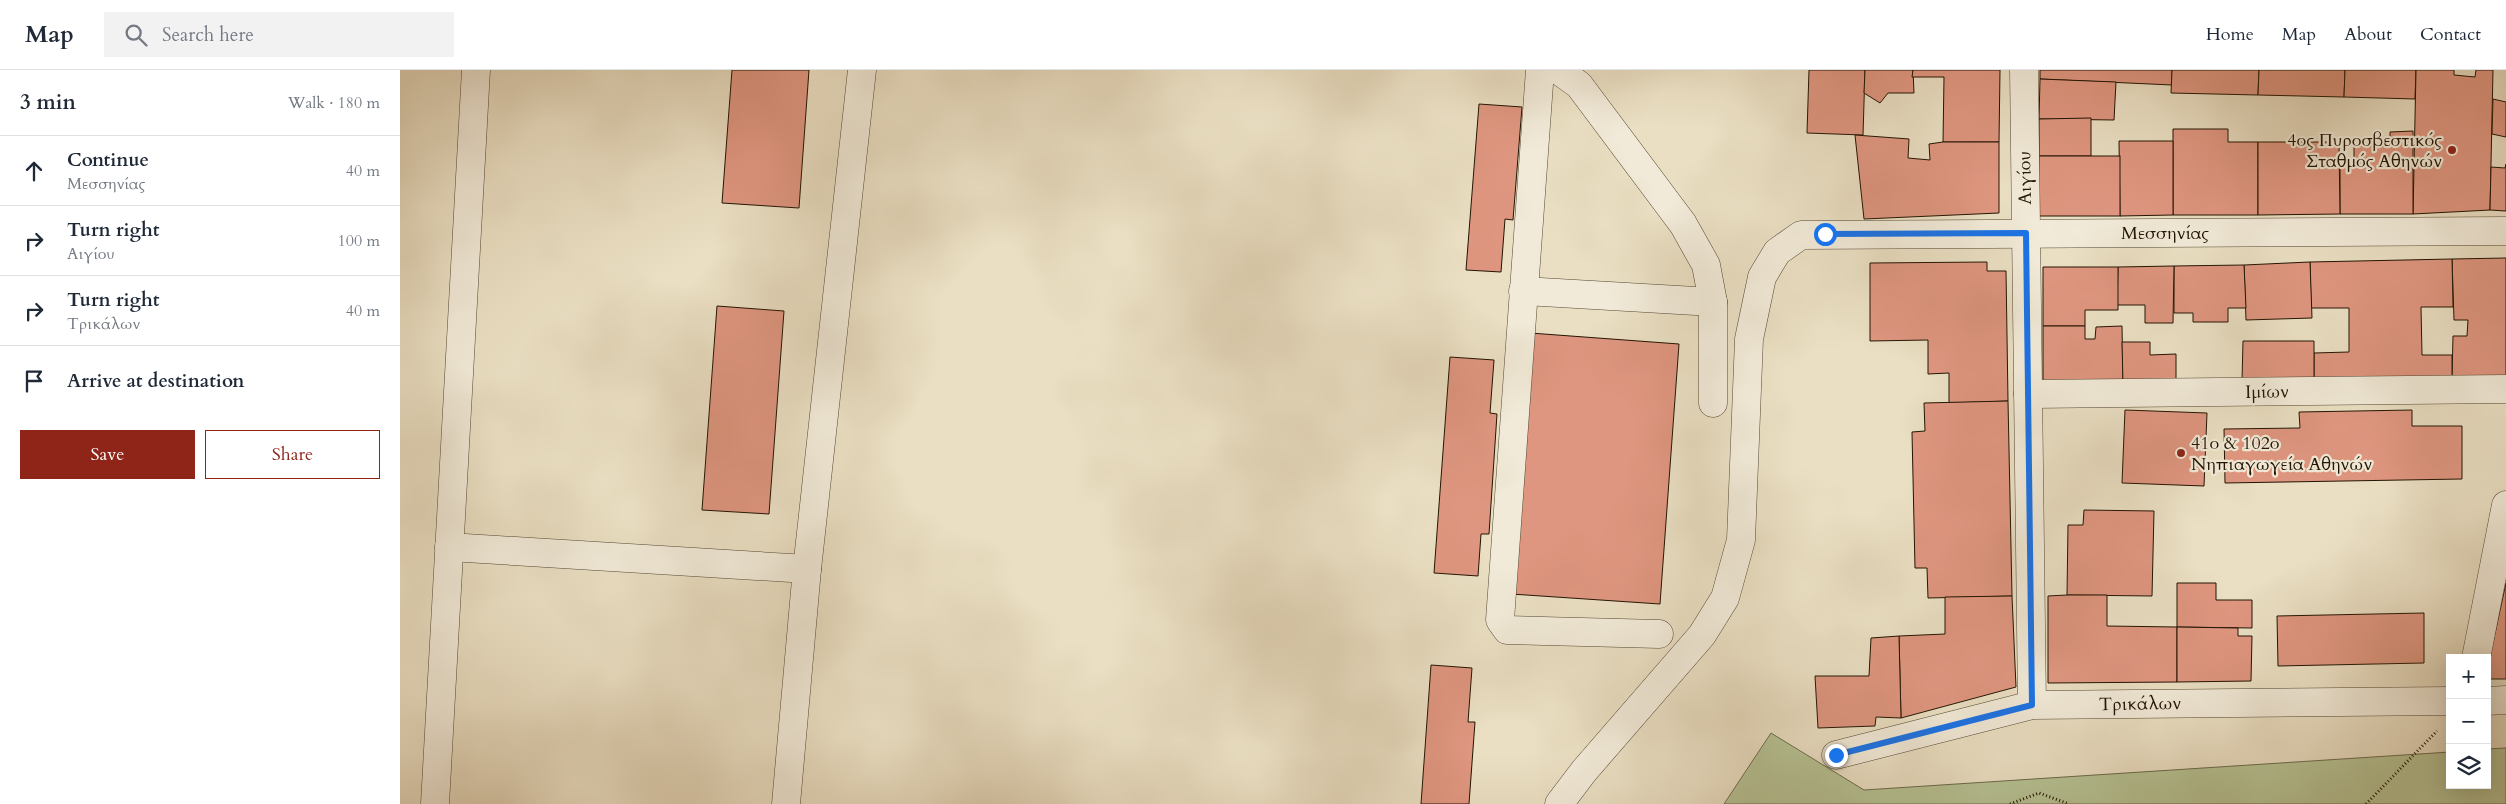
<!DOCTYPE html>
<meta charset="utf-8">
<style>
:root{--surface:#fff;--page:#f2f2f3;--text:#1f2937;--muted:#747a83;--line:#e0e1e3;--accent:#8f2418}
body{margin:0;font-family:Cardo,serif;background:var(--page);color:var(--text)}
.controls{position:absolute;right:15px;bottom:15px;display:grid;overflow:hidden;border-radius:0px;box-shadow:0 5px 20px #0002}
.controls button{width:45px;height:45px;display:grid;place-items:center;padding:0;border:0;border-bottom:1px solid var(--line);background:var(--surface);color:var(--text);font:25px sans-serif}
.stop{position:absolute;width:15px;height:15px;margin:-11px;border:4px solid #1a73e8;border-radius:50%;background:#fff}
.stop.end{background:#1a73e8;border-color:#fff;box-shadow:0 1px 5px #0008}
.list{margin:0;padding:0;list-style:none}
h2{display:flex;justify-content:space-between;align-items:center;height:65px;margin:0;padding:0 20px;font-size:21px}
h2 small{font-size:16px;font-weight:400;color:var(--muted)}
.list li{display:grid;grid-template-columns:32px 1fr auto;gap:15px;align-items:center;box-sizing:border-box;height:70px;padding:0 20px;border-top:1px solid var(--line)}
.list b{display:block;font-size:19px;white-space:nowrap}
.list p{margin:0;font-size:16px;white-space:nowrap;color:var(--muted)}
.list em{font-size:16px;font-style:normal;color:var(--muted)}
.actions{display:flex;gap:10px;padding:15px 20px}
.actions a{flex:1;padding:11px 0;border:1px solid var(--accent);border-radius:0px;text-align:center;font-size:18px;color:var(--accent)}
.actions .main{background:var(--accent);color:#fff}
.icon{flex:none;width:28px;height:28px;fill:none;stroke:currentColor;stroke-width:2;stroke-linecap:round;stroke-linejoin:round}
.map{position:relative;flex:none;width:2106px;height:734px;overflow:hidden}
header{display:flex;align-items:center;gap:30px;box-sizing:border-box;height:70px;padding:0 25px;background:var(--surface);border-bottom:1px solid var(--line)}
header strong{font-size:24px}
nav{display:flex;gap:28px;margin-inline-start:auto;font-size:18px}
.search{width:350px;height:45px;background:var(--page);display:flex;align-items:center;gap:12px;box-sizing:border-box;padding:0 18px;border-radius:0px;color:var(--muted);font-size:19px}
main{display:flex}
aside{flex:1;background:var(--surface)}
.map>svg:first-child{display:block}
.green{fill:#b6c294;stroke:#6c6b4c}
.building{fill:#df9680;stroke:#221403}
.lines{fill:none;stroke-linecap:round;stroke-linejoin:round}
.minor-casing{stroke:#544733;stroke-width:29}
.path{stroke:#221403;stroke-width:3;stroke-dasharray:1 2.5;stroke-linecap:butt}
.minor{stroke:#f1ead8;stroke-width:28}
.route{stroke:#1a73e8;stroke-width:6}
.poi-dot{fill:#8f2418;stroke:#f1ead8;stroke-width:2}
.labels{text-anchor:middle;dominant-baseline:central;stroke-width:4.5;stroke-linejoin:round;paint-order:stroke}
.poi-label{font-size:18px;fill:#221403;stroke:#f1ead8;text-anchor:end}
.street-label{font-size:18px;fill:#221403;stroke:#f1ead8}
</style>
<header>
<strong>Map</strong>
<div class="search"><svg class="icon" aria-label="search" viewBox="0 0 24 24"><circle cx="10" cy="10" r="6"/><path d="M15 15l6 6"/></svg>Search here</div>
<nav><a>Home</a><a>Map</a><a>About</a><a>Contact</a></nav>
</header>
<main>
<aside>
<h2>3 min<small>Walk · 180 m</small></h2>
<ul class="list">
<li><svg class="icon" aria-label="ahead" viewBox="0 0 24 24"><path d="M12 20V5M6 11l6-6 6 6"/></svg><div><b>Continue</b><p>Μεσσηνίας</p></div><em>40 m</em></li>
<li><svg class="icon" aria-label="right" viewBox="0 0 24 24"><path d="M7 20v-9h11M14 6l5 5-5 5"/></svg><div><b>Turn right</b><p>Αιγίου</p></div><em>100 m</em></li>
<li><svg class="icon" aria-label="right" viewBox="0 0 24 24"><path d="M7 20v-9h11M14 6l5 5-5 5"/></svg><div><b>Turn right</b><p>Τρικάλων</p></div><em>40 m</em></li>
<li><svg class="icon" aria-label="arrive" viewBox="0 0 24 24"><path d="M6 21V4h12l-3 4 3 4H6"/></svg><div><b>Arrive at destination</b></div></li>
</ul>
<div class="actions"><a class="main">Save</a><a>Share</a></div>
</aside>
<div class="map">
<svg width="2106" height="734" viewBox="0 0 2106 734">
<rect width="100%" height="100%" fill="#eadfc3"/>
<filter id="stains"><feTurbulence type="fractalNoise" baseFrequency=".004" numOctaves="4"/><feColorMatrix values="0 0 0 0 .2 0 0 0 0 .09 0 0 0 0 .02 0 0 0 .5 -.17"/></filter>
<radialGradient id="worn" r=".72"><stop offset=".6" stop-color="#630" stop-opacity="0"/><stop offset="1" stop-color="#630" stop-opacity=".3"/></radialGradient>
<polygon class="green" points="1371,663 1464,720 2050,682 2050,715 2087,715 2087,679 2106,678 2106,734 1324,734"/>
<g class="building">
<polygon points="332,0 409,0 399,138 322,133"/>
<polygon points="1409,0 1465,0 1463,65 1407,63"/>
<polygon points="1465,0 1513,0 1514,23 1488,23 1480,33 1464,23"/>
<polygon points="1513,0 1600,0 1599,72 1543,72 1544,7 1512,7"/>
<polygon points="1640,0 1772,0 1772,15 1640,9"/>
<polygon points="1772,0 1859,0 1858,25 1771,23"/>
<polygon points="1859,0 1945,0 1944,27 1858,25"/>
<polygon points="1945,0 2016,0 2015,29 1944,27"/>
<polygon points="2016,0 2054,0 2054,5 2075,7 2076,0 2093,0 2090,140 2013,144"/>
<polygon points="1640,9 1716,12 1714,50 1639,49"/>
<polygon points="2093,29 2106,32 2106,67 2092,64"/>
<polygon points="1079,34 1122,37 1113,150 1105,149 1101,202 1066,200"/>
<polygon points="1691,48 1691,86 1639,86 1639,49"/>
<polygon points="1773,59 1828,59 1828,72 1858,72 1858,145 1773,145"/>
<polygon points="2013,61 2013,144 1940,144 1940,94 1954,94 1954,76 1990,76 1990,62"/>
<polygon points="1455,65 1509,69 1508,88 1530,90 1529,74 1543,72 1599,72 1599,143 1464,149"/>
<polygon points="1719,71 1773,71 1773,145 1720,146"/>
<polygon points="1858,72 1939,72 1940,144 1858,145"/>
<rect x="1639" y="86" width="81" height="60"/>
<polygon points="2106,94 2106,141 2090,140 2091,97 2105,98"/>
<polygon points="2106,188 2106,311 2052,308 2053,266 2067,266 2068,250 2054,250 2052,189"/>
<polygon points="2052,189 2053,237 2021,237 2022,285 2052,285 2052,308 1914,311 1914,283 1949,282 1949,238 1911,238 1910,192"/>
<polygon points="1587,192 1587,201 1606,201 1608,331 1549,333 1549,303 1528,304 1528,270 1470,271 1470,193"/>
<polygon points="1910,192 1912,248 1846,250 1844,195"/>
<polygon points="1844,195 1846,238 1828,238 1828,252 1793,252 1793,243 1774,243 1774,196"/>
<polygon points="1774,196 1773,253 1745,253 1745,235 1717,235 1718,197"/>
<polygon points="1643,197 1718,197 1718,240 1685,240 1685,256 1643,256"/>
<polygon points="317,236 384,241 369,444 302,440"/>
<polygon points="1643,256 1685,256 1685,269 1695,269 1696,257 1722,256 1723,314 1643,315"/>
<polygon points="1130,263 1279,274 1260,534 1111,524"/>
<polygon points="1843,271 1914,271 1914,311 1842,311"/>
<polygon points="1722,272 1750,272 1750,285 1776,284 1776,313 1723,314"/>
<polygon points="1050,287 1094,290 1090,343 1097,344 1089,464 1081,464 1078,506 1034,503"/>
<polygon points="1608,331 1612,526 1528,528 1527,498 1515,498 1512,362 1525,361 1524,333"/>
<polygon points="1725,340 1807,343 1804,416 1722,413"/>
<polygon points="2012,340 2012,356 2062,356 2062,409 1825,413 1824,359 1900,358 1899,342"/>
<polygon points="1684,440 1754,441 1752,526 1667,525 1668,455 1683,455"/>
<polygon points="1777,513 1816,513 1816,530 1852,530 1852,558 1777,557"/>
<polygon points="2106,513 2106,609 2087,609 2087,600"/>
<polygon points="1667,525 1707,525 1707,556 1777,557 1777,612 1648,613 1648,526"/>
<polygon points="1612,526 1616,617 1501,648 1499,566 1545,564 1545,527"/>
<polygon points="2024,543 2024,593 1878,596 1877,546"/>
<polygon points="1777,557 1838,558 1838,566 1852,566 1851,611 1777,612"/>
<polygon points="1499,566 1501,648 1476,647 1475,656 1418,658 1415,606 1469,606 1471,568"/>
<polygon points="1031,595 1072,598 1068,652 1075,652 1069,734 1021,734"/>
</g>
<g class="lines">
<defs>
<g id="minor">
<polyline points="1140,0 1100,550 1107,560 1259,564"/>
<polyline points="1158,0 1179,15 1283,154 1306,195 1313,232 1313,333"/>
<polyline points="1624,0 1632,635"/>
<polyline points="1123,221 1313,232"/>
<polyline points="1628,324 2106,319"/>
<polyline points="49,477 407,499"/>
<polyline points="2076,588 2106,435"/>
<polyline points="2087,631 2106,630"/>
<polyline points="1436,685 1632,635 2050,631"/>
<polyline points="35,734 76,0"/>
<polyline points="386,734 407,499 462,0"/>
<polyline points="1159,734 1184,701 1302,565 1325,528 1341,470 1349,269 1362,207 1377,182 1401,165 2106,161"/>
</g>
</defs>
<use href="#minor" class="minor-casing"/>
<g class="path">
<polyline points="1610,734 1639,723 1669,734"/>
<polyline points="1966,734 2037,661"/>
</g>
<use href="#minor" class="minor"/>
</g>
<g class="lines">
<polyline class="route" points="1425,164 1626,163 1632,635 1436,685"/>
</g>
<g class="poi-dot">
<circle cx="2052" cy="80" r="5"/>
<circle cx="1781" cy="383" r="5"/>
</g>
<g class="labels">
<g class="poi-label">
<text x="2042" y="70">4ος Πυροσβεστικός<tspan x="2042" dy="21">Σταθμός Αθηνών</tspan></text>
<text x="1791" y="373" text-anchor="start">41ο &amp; 102ο<tspan x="1791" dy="21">Νηπιαγωγεία Αθηνών</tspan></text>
</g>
<g class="street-label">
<text transform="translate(1625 108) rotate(-91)">Αιγίου</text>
<text x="1765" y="163">Μεσσηνίας</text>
<text transform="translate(1867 322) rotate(-1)">Ιμίων</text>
<text transform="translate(1740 634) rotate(-1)">Τρικάλων</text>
</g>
</g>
<rect width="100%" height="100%" filter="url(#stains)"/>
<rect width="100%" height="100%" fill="url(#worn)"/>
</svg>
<div class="controls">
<button>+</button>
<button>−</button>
<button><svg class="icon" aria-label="layers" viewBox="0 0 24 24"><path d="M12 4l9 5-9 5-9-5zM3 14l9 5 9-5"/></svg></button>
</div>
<div class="stop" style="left:1425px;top:164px"></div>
<div class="stop end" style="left:1436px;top:685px"></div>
</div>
</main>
